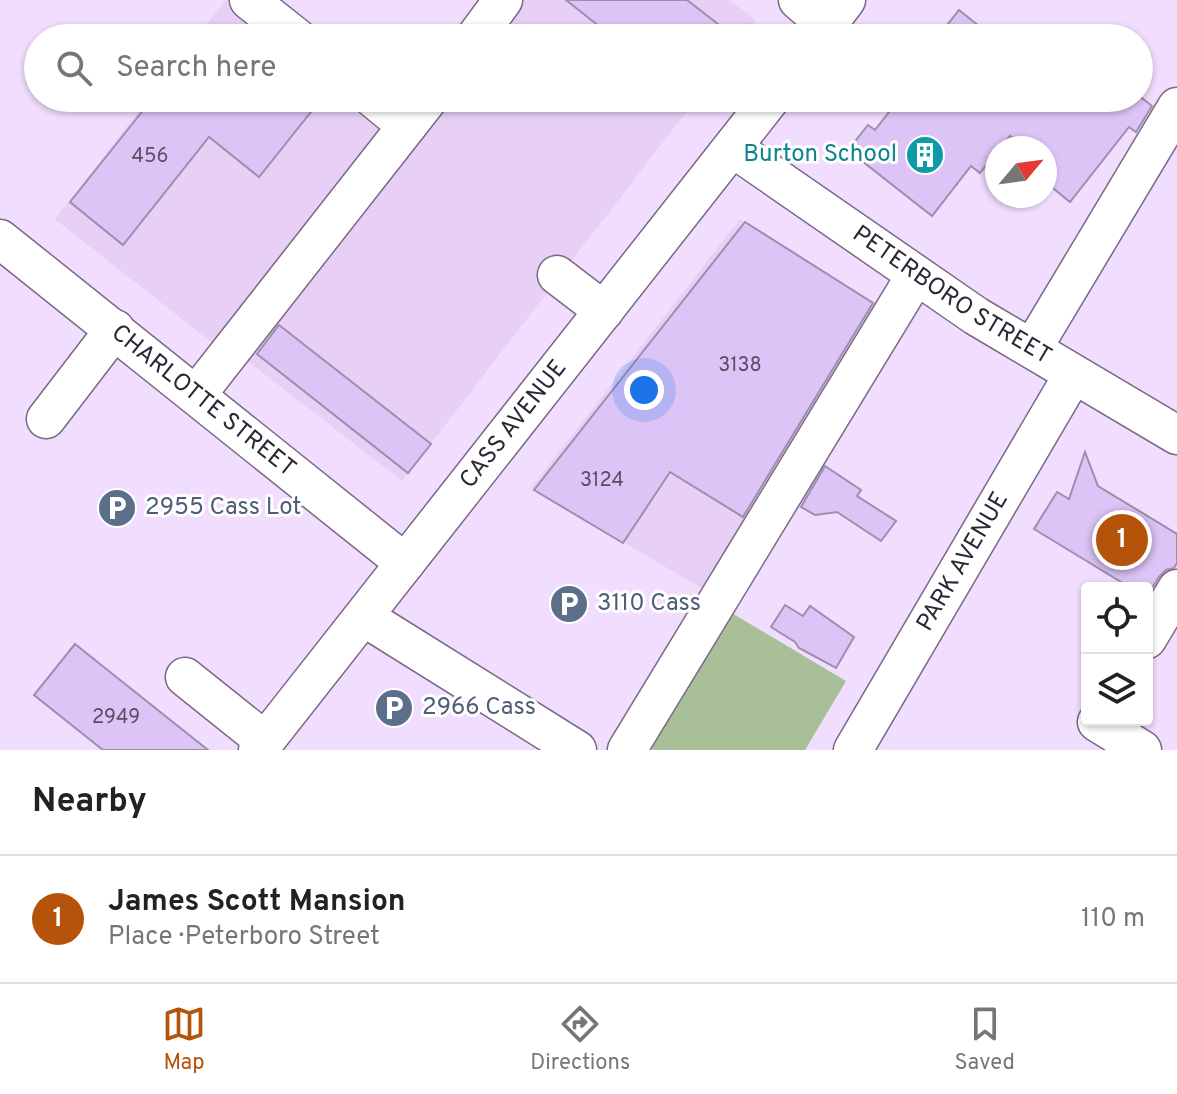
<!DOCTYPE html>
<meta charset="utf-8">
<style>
:root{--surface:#fff;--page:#f2f2f2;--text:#222;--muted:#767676;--line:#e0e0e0;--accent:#b45309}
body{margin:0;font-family:Overpass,sans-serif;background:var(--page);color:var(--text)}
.controls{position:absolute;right:24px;bottom:24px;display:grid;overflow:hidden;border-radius:8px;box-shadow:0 2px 6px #0004}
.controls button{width:72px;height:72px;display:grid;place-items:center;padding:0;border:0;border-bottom:2px solid var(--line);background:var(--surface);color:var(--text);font:40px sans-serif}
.compass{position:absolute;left:985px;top:136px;width:72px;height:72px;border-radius:50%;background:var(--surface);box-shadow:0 2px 6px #0004;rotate:61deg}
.you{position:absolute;left:644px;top:390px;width:28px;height:28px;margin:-20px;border:6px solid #fff;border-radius:50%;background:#1a73e8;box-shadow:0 0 0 12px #1a73e833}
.badge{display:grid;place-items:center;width:52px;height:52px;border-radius:50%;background:var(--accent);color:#fff;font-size:26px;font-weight:700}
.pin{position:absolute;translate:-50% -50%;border:4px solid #fff;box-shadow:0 2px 8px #0006}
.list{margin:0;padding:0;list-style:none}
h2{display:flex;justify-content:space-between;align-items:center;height:104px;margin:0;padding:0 32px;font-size:34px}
h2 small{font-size:26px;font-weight:400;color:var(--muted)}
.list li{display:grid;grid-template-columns:52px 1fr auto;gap:24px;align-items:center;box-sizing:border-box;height:128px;padding:0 32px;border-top:2px solid var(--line)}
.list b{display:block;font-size:30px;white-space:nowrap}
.list p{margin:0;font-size:26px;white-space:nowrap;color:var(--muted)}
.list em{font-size:26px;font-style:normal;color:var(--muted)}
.icon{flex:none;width:44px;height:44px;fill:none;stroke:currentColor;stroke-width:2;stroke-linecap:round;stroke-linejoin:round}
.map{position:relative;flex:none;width:1177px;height:750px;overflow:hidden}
.search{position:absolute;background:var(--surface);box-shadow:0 2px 6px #0004;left:24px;right:24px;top:24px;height:88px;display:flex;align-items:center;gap:20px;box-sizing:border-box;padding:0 28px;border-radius:44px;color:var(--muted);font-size:30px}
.sheet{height:232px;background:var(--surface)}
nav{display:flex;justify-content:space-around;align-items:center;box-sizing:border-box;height:112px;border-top:2px solid var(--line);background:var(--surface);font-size:22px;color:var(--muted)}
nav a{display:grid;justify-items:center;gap:4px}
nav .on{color:var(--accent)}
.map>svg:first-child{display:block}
.built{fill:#e7cff6}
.green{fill:#a9bf98}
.building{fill:#ddc4f6;stroke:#9d8ead;stroke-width:2}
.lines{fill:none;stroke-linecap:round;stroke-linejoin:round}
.minor-casing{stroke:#7a6885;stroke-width:41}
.minor{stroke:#fff;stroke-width:38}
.labels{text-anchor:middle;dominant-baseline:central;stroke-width:6;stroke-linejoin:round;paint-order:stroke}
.number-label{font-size:20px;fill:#5a4e64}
.culture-label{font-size:24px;fill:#0d838f;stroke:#fff;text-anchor:end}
.street-label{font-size:24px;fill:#2e2633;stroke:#fff}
.service-label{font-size:24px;fill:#4e5e75;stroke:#fff;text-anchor:start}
</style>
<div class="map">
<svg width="1177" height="750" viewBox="0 0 1177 750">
<rect width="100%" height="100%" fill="#f1ddfe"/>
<g class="built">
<polygon points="226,0 227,0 275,38 196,38"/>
<polygon points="512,0 730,0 756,21 743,38 483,38"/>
<polygon points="149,98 350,98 387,127 215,345 55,219"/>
<polygon points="437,98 697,98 402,481 240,355"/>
<polygon points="740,219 886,309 705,590 531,488"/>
</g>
<polygon class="green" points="720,606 846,681 805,750 654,750 640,742"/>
<g class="building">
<polygon points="566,0 687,0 736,38 614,38"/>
<polygon points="959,10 994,38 937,38"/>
<polygon points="153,98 322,98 259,177 209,137 123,245 70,202"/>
<polygon points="900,98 1142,98 1152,106 1136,132 1129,127 1070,202 1048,184 1056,174 1045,165 1045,148 1024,148 1010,136 1000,148 997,148 997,152 980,173 971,166 932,216 848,150 868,125 875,130"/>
<polygon points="745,222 873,303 743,517 670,472 623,543 534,490"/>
<polygon points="279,325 431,444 408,473 257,354"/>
<polygon points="1085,452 1098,486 1177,534 1177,563 1174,568 1166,570 1159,577 1152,588 1131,588 1034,529 1057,492 1069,499"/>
<polygon points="825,466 861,490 857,496 896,521 881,541 837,512 815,515 801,507"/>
<polygon points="785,605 803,616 810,606 854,637 836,668 799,648 795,642 771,627"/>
<polygon points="75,644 105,668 208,750 103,750 34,695"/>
</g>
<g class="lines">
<defs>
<g id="minor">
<polyline points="249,0 297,38"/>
<polyline points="798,0 827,25"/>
<polyline points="475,38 503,0"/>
<polyline points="817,38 846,0"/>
<polyline points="373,98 407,126"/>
<path id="s1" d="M733,148L976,316L1177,435"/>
<path id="s2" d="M0,239L405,563"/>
<polyline points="557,275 604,311"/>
<polyline points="1032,349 1177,107"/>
<polyline points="197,394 429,98"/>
<polyline points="46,419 115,329"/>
<polyline points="364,617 577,750"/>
<polyline points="1147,639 1177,589"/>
<polyline points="185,677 265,741"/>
<polyline points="1097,722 1142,750"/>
<path id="s3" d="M258,750L771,98"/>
<polyline points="627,750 916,275"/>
<path id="s4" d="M853,750L1073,375"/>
</g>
</defs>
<use href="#minor" class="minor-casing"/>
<use href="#minor" class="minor"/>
</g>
<defs>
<symbol id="building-disc" viewBox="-11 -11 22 22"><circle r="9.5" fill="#0f9aa8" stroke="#fff"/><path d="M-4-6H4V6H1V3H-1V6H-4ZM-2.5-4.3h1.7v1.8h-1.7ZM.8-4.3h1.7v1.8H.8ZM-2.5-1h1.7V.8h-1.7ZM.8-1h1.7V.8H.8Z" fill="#fff"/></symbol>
<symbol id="parking-disc" viewBox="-11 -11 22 22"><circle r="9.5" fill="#5c6f8a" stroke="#fff"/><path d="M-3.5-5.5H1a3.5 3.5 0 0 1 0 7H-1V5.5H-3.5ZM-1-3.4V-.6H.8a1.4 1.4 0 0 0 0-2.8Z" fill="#fff"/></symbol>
</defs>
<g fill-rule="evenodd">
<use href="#building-disc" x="903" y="133" width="44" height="44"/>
<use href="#parking-disc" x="95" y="486" width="44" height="44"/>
<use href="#parking-disc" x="547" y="582" width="44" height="44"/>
<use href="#parking-disc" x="372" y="686" width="44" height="44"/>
</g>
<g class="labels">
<g class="number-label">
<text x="150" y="157">456</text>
<text x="740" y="366">3138</text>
<text x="602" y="481">3124</text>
<text x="116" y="718">2949</text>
</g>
<g class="culture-label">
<text x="897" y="155">Burton School</text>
</g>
<g class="street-label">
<text stroke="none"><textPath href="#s1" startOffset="264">PETERBORO STREET</textPath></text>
<text stroke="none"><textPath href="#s2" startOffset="260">CHARLOTTE STREET</textPath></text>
<text stroke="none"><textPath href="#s3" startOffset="414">CASS AVENUE</textPath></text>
<text stroke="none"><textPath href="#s4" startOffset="218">PARK AVENUE</textPath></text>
</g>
<g class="service-label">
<text x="145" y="508">2955 Cass Lot</text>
<text x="597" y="604">3110 Cass</text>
<text x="422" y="708">2966 Cass</text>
</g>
</g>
</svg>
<div class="controls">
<button><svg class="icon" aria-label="locate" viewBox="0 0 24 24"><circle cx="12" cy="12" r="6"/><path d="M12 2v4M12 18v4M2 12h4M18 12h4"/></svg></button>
<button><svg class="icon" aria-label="layers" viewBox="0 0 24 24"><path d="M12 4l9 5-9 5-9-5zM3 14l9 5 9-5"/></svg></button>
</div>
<svg class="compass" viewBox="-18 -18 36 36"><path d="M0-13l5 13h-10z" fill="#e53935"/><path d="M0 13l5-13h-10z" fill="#767676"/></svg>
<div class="you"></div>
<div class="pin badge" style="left:1122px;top:540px">1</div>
<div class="search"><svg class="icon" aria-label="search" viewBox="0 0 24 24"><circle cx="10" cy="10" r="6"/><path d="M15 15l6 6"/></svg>Search here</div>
</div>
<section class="sheet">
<h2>Nearby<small></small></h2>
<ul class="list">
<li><span class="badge">1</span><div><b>James Scott Mansion</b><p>Place · Peterboro Street</p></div><em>110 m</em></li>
</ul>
</section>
<nav>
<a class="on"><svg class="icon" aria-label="map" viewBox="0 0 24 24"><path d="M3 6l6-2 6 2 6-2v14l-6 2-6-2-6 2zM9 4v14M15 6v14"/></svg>Map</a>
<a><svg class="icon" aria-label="directions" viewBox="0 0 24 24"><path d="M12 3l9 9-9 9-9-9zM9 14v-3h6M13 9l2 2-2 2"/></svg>Directions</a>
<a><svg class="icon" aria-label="saved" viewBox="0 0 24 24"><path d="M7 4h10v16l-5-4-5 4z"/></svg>Saved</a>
</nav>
